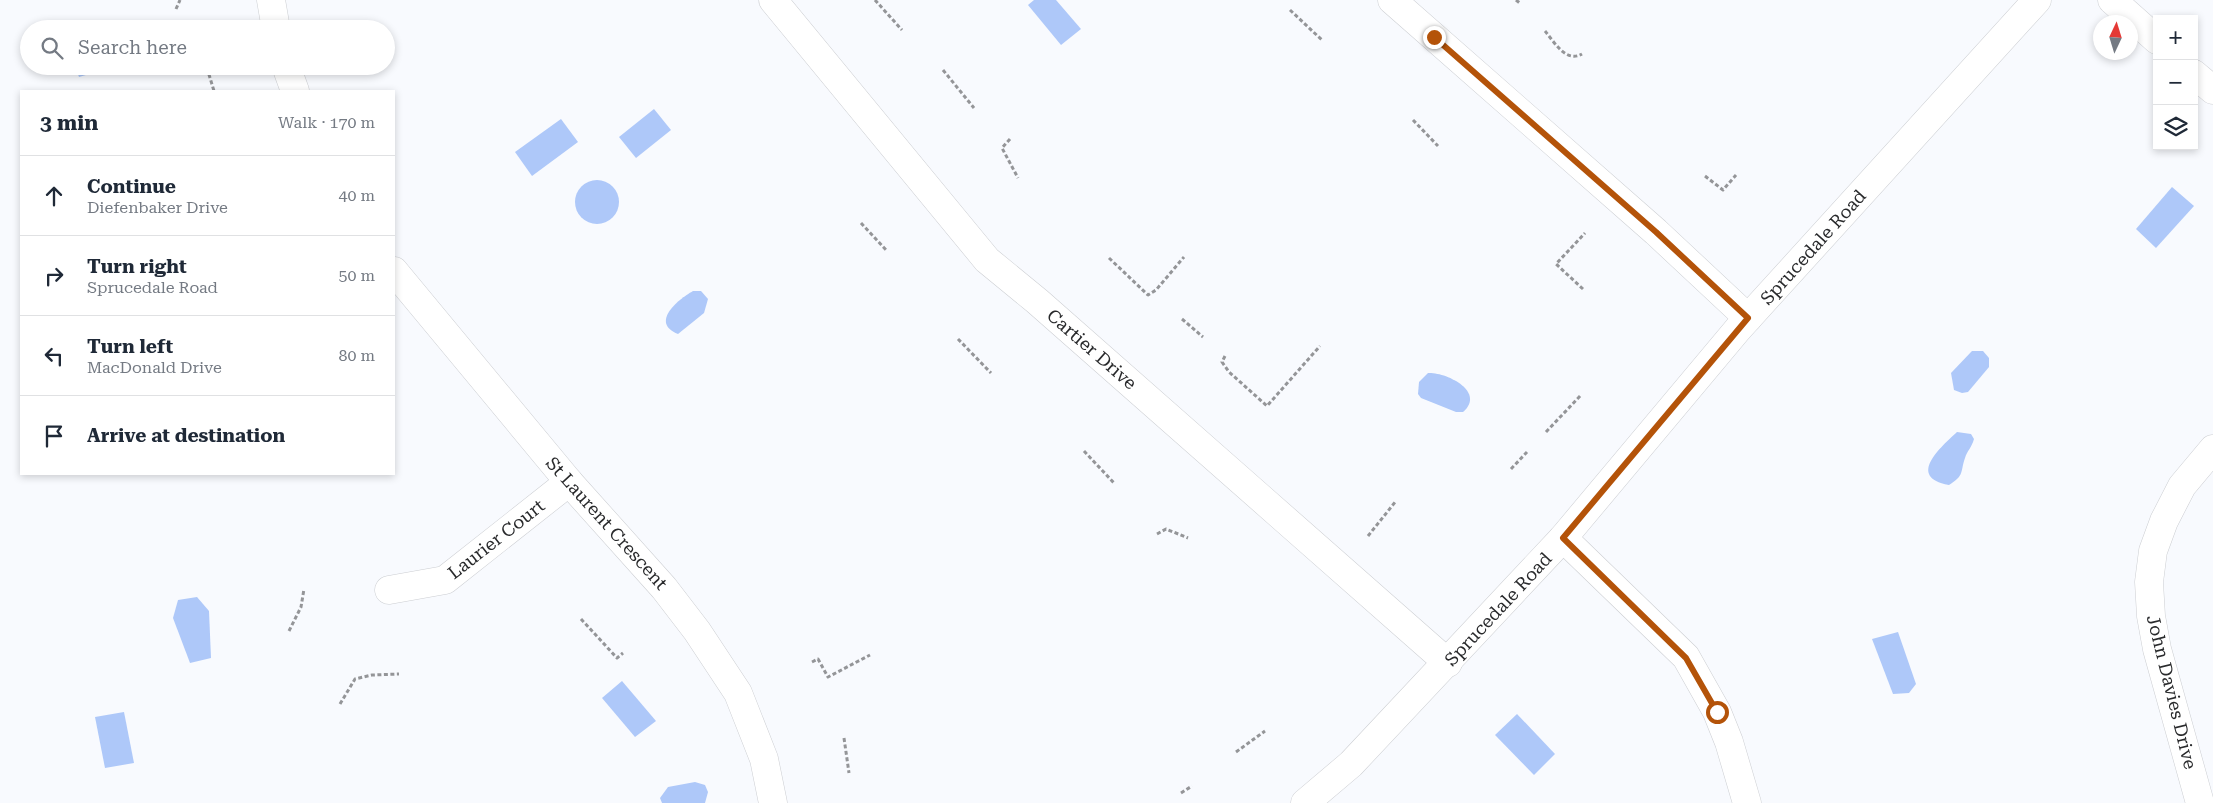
<!DOCTYPE html>
<meta charset="utf-8">
<style>
:root{--surface:#fff;--page:#f6f6f7;--text:#1f2937;--muted:#747a83;--line:#e0e1e3}
body{margin:0;font-family:"Roboto Serif",serif;background:var(--page);color:var(--text)}
.controls{position:absolute;right:15px;top:15px;display:grid;overflow:hidden;border-radius:0px;box-shadow:0 2px 8px #0003}
.controls button{width:45px;height:45px;display:grid;place-items:center;padding:0;border:0;border-bottom:1px solid var(--line);background:var(--surface);color:var(--text);font:25px sans-serif}
.compass{position:absolute;left:2093px;top:15px;width:45px;height:45px;border-radius:50%;background:var(--surface);box-shadow:0 2px 8px #0003;rotate:4deg}
.stop{position:absolute;width:15px;height:15px;margin:-11px;border:4px solid #b45309;border-radius:50%;background:#fff}
.stop.end{background:#b45309;border-color:#fff;box-shadow:0 1px 5px #0008}
.list{margin:0;padding:0;list-style:none}
h2{display:flex;justify-content:space-between;align-items:center;height:65px;margin:0;padding:0 20px;font-size:21px}
h2 small{font-size:16px;font-weight:400;color:var(--muted)}
.list li{display:grid;grid-template-columns:32px 1fr auto;gap:15px;align-items:center;box-sizing:border-box;height:80px;padding:0 20px;border-top:1px solid var(--line)}
.list b{display:block;font-size:19px;white-space:nowrap}
.list p{margin:0;font-size:16px;white-space:nowrap;color:var(--muted)}
.list em{font-size:16px;font-style:normal;color:var(--muted)}
.icon{flex:none;width:28px;height:28px;fill:none;stroke:currentColor;stroke-width:2;stroke-linecap:round;stroke-linejoin:round}
.map{position:relative;flex:none;width:2213px;height:803px;overflow:hidden}
.search{position:absolute;background:var(--surface);box-shadow:0 2px 8px #0003;left:20px;top:20px;width:375px;height:55px;display:flex;align-items:center;gap:12px;box-sizing:border-box;padding:0 18px;border-radius:28px;color:var(--muted);font-size:19px}
.panel{position:absolute;background:var(--surface);box-shadow:0 2px 8px #0003;left:20px;top:90px;width:375px;height:385px;border-radius:0px}
.map>svg:first-child{display:block}
.water{fill:#aec8f9}
.lines{fill:none;stroke-linecap:round;stroke-linejoin:round}
.street-casing{stroke:#ccced2;stroke-width:29}
.secondary-casing{stroke:#ccced2;stroke-width:29}
.path{stroke:#949598;stroke-width:3;stroke-dasharray:4 2.5;stroke-linecap:butt}
.street{stroke:#fff;stroke-width:28}
.secondary{stroke:#fff;stroke-width:28}
.route{stroke:#b45309;stroke-width:6}
.labels{text-anchor:middle;dominant-baseline:central;stroke-width:4;stroke-linejoin:round;paint-order:stroke}
.street-label{font-size:18px;fill:#292a2c;stroke:#fff}
</style>
<div class="map">
<svg width="2213" height="803" viewBox="0 0 2213 803">
<rect width="100%" height="100%" fill="#f8fafe"/>
<g class="water">
<polygon points="1034,0 1056,0 1081,29 1061,45 1028,5"/>
<polygon points="75,66 102,66 103,70 79,77"/>
<polygon points="654,109 671,130 636,158 619,137"/>
<polygon points="561,119 578,142 532,176 515,152"/>
<circle cx="597" cy="202" r="22"/>
<polygon points="2172,187 2194,206 2156,248 2136,229"/>
<path d="M693,291H701L708,299L704,313L678,334C650,323 677,300 693,291Z"/>
<polygon points="1972,351 1983,351 1989,358 1989,367 1968,392 1962,393 1954,390 1951,373"/>
<path d="M1428,373C1447,372 1486,392 1463,412H1456L1421,398L1418,394L1419,382Z"/>
<path d="M1957,432L1971,434L1974,439C1972,447 1967,451 1965,458C1960,472 1965,475 1949,485C1906,477 1941,447 1957,432Z"/>
<polygon points="197,597 209,611 211,658 190,663 173,618 178,600"/>
<polygon points="1898,632 1916,684 1909,693 1893,694 1872,639"/>
<polygon points="622,681 656,721 635,737 602,698"/>
<polygon points="124,712 134,763 105,768 95,717"/>
<polygon points="1517,714 1555,754 1534,775 1495,735"/>
<polygon points="695,782 705,785 708,792 705,803 662,803 660,798 668,787"/>
</g>
<g class="lines">
<defs>
<g id="street">
<polyline points="271,0 276,29"/>
<polyline points="773,0 987,260 1037,301 1448,663"/>
<polyline points="1392,0 1656,232 1748,318"/>
<polyline points="286,66 295,91"/>
<polyline points="394,271 569,482 664,588 697,631 738,693 764,759 773,803"/>
<polyline points="1563,538 1686,657 1717,712 1729,742 1747,803"/>
<polyline points="389,590 445,580 569,482"/>
<polyline points="1305,803 1351,764 1563,538 1738,329 2037,0"/>
<polyline points="2200,803 2157,649 2151,616 2149,582 2153,551 2164,521 2182,486 2213,449"/>
</g>
<g id="secondary">
<polyline points="2112,0 2157,40"/>
<polyline points="2194,74 2213,90"/>
</g>
</defs>
<use href="#street" class="street-casing"/>
<use href="#secondary" class="secondary-casing"/>
<g class="path">
<polyline points="875,0 902,30"/>
<polyline points="1516,0 1521,4"/>
<polyline points="176,9 180,0"/>
<polyline points="1290,10 1323,41"/>
<path d="M1545,31C1555,43 1566,63 1582,54"/>
<polyline points="207,68 214,91"/>
<polyline points="943,70 974,108"/>
<polyline points="1413,120 1438,146"/>
<polyline points="1010,139 1002,148 1018,178"/>
<polyline points="1705,176 1723,190 1736,175"/>
<polyline points="861,223 887,251"/>
<polyline points="1109,258 1148,295 1156,290 1184,257"/>
<polyline points="1583,289 1556,264 1585,233"/>
<polyline points="1182,319 1203,337"/>
<polyline points="958,339 991,373"/>
<polyline points="1225,356 1222,362 1229,372 1267,406 1320,346"/>
<polyline points="1546,432 1581,395"/>
<polyline points="1084,451 1114,483"/>
<polyline points="1511,469 1527,452"/>
<polyline points="1157,534 1166,529 1188,538"/>
<polyline points="1368,536 1396,501"/>
<polyline points="581,619 617,658 623,653"/>
<polyline points="289,631 301,607 304,589"/>
<polyline points="812,662 818,659 828,677 870,655"/>
<polyline points="340,704 355,679 372,675 399,674"/>
<polyline points="844,738 849,773"/>
<polyline points="1236,752 1265,731"/>
<polyline points="1181,793 1192,786"/>
</g>
<use href="#street" class="street"/>
<use href="#secondary" class="secondary"/>
</g>
<g class="lines">
<polyline class="route" points="1434,37 1656,232 1748,318 1563,538 1686,658 1717,712"/>
</g>
<g class="labels">
<g class="street-label">
<text transform="translate(1813 247) rotate(-48)">Sprucedale Road</text>
<text transform="translate(1092 349) rotate(41)">Cartier Drive</text>
<text transform="translate(607 523) rotate(48)">St Laurent Crescent</text>
<text transform="translate(496 539) rotate(-38)">Laurier Court</text>
<text transform="translate(1498 609) rotate(-47)">Sprucedale Road</text>
<text transform="translate(2172 692) rotate(76)">John Davies Drive</text>
</g>
</g>
</svg>
<div class="controls">
<button>+</button>
<button>−</button>
<button><svg class="icon" aria-label="layers" viewBox="0 0 24 24"><path d="M12 4l9 5-9 5-9-5zM3 14l9 5 9-5"/></svg></button>
</div>
<svg class="compass" viewBox="-18 -18 36 36"><path d="M0-13l5 13h-10z" fill="#e53935"/><path d="M0 13l5-13h-10z" fill="#747a83"/></svg>
<div class="stop" style="left:1717px;top:712px"></div>
<div class="stop end" style="left:1434px;top:37px"></div>
<div class="search"><svg class="icon" aria-label="search" viewBox="0 0 24 24"><circle cx="10" cy="10" r="6"/><path d="M15 15l6 6"/></svg>Search here</div>
<section class="panel">
<h2>3 min<small>Walk · 170 m</small></h2>
<ul class="list">
<li><svg class="icon" aria-label="ahead" viewBox="0 0 24 24"><path d="M12 20V5M6 11l6-6 6 6"/></svg><div><b>Continue</b><p>Diefenbaker Drive</p></div><em>40 m</em></li>
<li><svg class="icon" aria-label="right" viewBox="0 0 24 24"><path d="M7 20v-9h11M14 6l5 5-5 5"/></svg><div><b>Turn right</b><p>Sprucedale Road</p></div><em>50 m</em></li>
<li><svg class="icon" aria-label="left" viewBox="0 0 24 24"><path d="M17 20v-9H6M10 6l-5 5 5 5"/></svg><div><b>Turn left</b><p>MacDonald Drive</p></div><em>80 m</em></li>
<li><svg class="icon" aria-label="arrive" viewBox="0 0 24 24"><path d="M6 21V4h12l-3 4 3 4H6"/></svg><div><b>Arrive at destination</b></div></li>
</ul>
</section>
</div>
